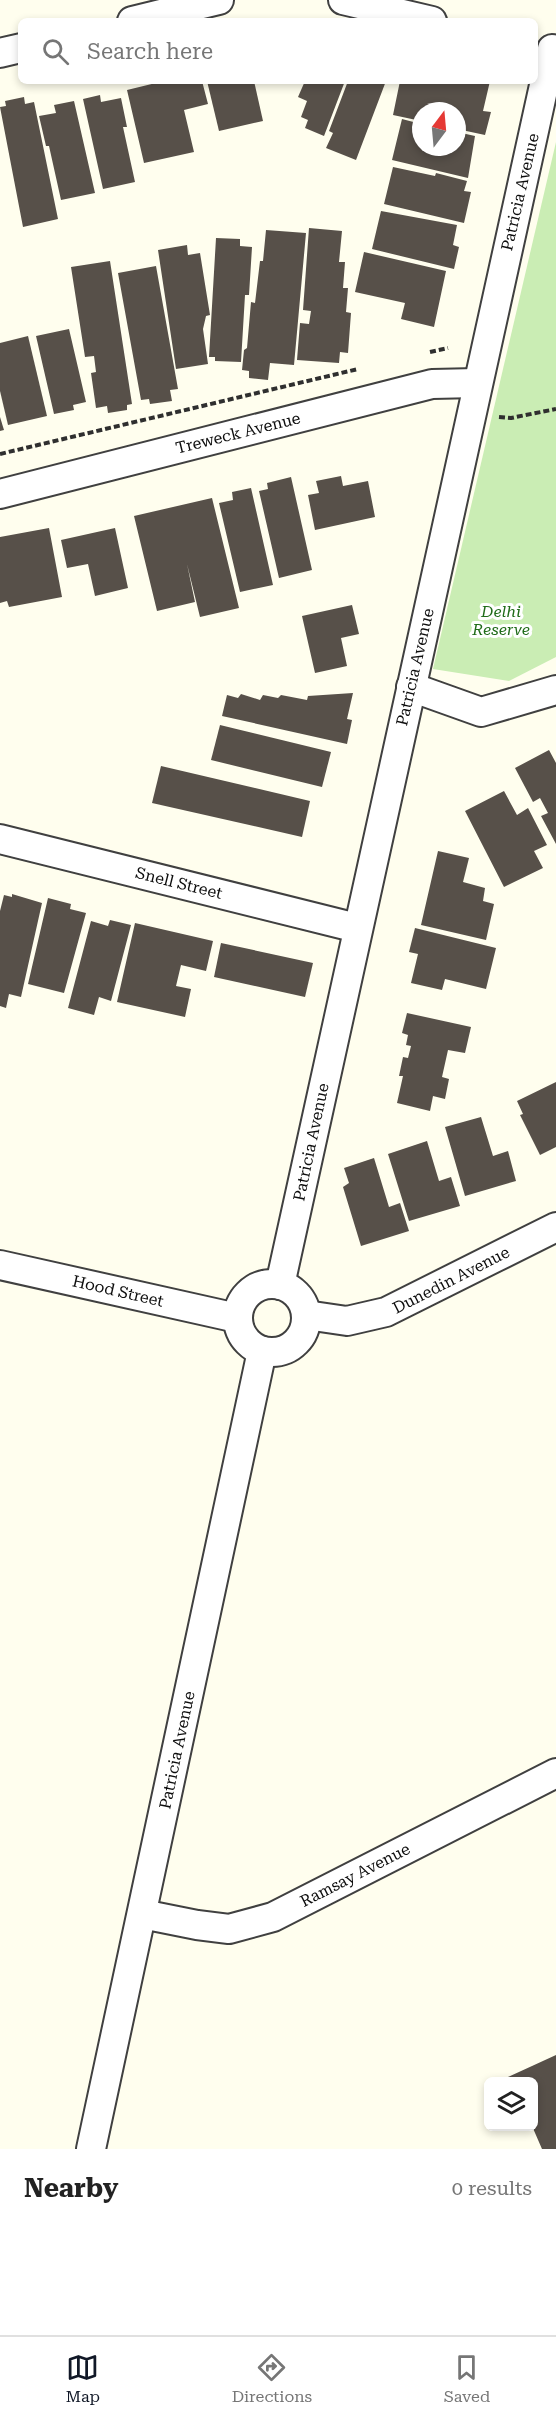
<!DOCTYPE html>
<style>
:root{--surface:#fff;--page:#f2f2f2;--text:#222;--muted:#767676;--line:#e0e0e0;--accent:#111827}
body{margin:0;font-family:"Roboto Serif",serif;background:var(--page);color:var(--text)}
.controls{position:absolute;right:18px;bottom:18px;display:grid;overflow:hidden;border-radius:9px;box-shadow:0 3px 9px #0003}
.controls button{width:54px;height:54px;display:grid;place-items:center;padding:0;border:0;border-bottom:2px solid var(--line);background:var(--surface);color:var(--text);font:30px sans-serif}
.compass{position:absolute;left:412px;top:102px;width:54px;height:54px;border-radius:50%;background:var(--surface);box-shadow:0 3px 9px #0003;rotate:16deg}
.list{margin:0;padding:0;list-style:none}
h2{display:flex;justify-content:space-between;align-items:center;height:78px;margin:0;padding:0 24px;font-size:26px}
h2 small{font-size:20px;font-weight:400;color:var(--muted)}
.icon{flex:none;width:33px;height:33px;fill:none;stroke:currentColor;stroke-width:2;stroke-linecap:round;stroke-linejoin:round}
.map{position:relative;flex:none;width:556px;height:2149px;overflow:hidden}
.search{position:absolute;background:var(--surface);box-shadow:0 3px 9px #0003;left:18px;right:18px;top:18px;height:66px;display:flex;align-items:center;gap:15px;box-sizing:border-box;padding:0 21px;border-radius:9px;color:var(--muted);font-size:22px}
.sheet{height:186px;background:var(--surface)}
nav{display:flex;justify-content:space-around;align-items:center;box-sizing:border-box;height:84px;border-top:2px solid var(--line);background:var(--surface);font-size:16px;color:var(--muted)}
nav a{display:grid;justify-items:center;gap:3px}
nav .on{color:var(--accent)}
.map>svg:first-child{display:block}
.green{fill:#caedb4}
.building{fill:#575049}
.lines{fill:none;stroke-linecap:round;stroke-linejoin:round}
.street-casing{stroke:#404040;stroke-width:32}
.path{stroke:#2f2f2f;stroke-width:4;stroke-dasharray:6 3;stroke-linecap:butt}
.street{stroke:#fff;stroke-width:28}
.labels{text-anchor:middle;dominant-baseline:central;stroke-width:6;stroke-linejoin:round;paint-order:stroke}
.street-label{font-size:16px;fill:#0d0d0d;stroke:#fff}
.park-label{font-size:16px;font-style:italic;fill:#1f6b18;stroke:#fff}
</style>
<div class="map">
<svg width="556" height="2149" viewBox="0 0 556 2149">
<rect width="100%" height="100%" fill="#fffeee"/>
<polygon class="green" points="556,142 556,657 509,681 433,669"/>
<g class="building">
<polygon points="164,81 202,81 208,104 184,110 194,152 144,163 127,90"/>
<polygon points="207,81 254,81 263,121 219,131"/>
<polygon points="305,81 345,81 324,136 305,128 308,120 301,117 307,101 298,97"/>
<polygon points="348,81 386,81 356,160 326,148 333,133 329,131"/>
<polygon points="400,81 490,81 483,111 491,112 485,135 457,129 457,111 421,111 421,121 393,115"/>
<polygon points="100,95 101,102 121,98 127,127 123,127 135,182 103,189 83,99"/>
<polygon points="24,97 25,104 34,102 58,219 23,227 0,107 6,106 5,101"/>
<polygon points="74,101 95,193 61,200 49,146 46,146 39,116 56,113 54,105"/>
<polygon points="402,119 421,124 421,147 457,147 457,132 475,136 468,178 392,160"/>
<polygon points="393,167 435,176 436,173 467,181 464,191 471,192 464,223 384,204"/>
<polygon points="381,211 457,225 453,245 459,247 454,269 372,249"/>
<polygon points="309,228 342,231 339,262 345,262 343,288 348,288 346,312 351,313 348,353 340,352 339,363 297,360 300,323 309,324 311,311 303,310"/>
<polygon points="266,230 306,233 294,365 270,363 268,380 249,378 249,371 242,370 244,350 247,348 251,302 255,303 260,261 263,261"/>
<polygon points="216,238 240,239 240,246 252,247 249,295 245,295 241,362 215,361 215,357 209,357"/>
<polygon points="187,245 188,255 200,253 210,315 206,316 203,329 208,364 176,369 158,250"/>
<polygon points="364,252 446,271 434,327 401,319 405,303 355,292"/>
<polygon points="110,261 132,404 127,405 127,410 108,413 107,406 96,408 91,373 96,372 94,356 85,357 71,267"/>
<polygon points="156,266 178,389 170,390 172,401 150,404 149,399 141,400 118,273"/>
<polygon points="69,329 86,402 73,405 74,410 54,414 36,336"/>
<polygon points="28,336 47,416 8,425 0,391 0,343"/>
<polygon points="0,417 4,430 0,431"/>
<polygon points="341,476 343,486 368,481 375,517 315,530 308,495 319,493 316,481"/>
<polygon points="291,477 312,570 279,578 259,491 268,489 267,483"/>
<polygon points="251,488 273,585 240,592 219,503 233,500 232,492"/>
<polygon points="212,498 239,608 200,617 187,564 195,602 157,611 134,516"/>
<polygon points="49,528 62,597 9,607 7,601 0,603 0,537"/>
<polygon points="115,528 128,588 95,596 88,564 67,568 61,540"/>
<polygon points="352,605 359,634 341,638 347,666 315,673 302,616"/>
<polygon points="353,693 347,719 352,720 347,744 222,716 227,695 238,698 241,694 260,700 263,695 278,698 281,695 307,700 308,696"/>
<polygon points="220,725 331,752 322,787 211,760"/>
<polygon points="549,750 556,763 556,844 541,816 548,813 540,798 533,802 515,768"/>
<polygon points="161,766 310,801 302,837 152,803"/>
<polygon points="504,791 517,815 528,808 547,845 534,851 543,868 504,887 465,811"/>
<polygon points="438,851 469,858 463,882 485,888 483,901 494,904 486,940 421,925"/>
<polygon points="12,894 42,903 21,997 9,994 6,1008 0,1006 0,911 4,895 12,897"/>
<polygon points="48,898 71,904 70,909 86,913 64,993 28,984"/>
<polygon points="110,920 131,925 111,1001 99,997 94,1015 68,1008 91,921 108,926"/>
<polygon points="135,923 213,941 206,971 181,965 176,986 191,989 185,1017 117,1002"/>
<polygon points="415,928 496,948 486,989 445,979 442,990 411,983 418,954 409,952"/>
<polygon points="221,943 313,963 305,997 214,977"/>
<polygon points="407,1013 471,1027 465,1053 448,1050 442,1077 449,1079 445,1099 433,1096 430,1111 397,1103 403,1076 399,1076 403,1057 408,1058 411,1046 406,1045 408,1035 402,1033"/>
<polygon points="556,1082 556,1147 540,1155 520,1115 523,1114 517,1101"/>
<polygon points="481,1117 493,1156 508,1151 516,1181 465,1196 445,1127"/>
<polygon points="427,1141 439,1181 451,1177 460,1206 409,1221 388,1154"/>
<polygon points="374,1158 389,1207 400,1203 409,1231 361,1246 343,1187 349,1183 344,1168"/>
<polygon points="556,2055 556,2149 542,2149 532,2126 534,2126 534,2082 510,2082 508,2077"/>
</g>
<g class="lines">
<defs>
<g id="street">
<polyline points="343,0 432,21"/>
<polyline points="132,21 219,0"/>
<polyline points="0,53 21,48"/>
<polyline points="0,494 432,384 477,383"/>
<polyline points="411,687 481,712 556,690"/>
<polyline points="0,839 357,928"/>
<polyline points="0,1265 237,1318"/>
<circle cx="272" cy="1318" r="34"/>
<polyline points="280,1285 552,49"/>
<polyline points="306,1315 347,1321 386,1312 556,1227"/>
<polyline points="142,1914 197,1925 229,1929 273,1917 556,1773"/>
<polyline points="91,2149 262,1351"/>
</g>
</defs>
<use href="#street" class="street-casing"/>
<g class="path">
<polyline points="430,352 448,348"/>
<polyline points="499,417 511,418 556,409"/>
<polyline points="0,454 358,369"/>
</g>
<use href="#street" class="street"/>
</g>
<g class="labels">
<g class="street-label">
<text transform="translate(520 192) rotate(-77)">Patricia Avenue</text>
<text transform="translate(238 433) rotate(-14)">Treweck Avenue</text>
<text transform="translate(415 667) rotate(-77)">Patricia Avenue</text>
<text transform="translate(179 883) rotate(14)">Snell Street</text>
<text transform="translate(311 1142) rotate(-78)">Patricia Avenue</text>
<text transform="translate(451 1280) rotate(-27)">Dunedin Avenue</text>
<text transform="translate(118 1291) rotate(13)">Hood Street</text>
<text transform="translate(177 1750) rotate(-78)">Patricia Avenue</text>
<text transform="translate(355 1875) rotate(-27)">Ramsay Avenue</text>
</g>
<g class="park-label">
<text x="501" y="611">Delhi<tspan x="501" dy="18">Reserve</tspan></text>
</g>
</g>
</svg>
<div class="controls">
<button><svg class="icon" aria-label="layers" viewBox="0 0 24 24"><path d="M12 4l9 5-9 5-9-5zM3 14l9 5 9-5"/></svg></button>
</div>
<svg class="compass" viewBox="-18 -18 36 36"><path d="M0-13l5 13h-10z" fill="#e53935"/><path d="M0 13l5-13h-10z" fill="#767676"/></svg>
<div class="search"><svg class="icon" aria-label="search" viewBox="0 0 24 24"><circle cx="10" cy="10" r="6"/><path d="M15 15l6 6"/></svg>Search here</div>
</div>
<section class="sheet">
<h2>Nearby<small>0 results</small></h2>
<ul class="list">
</ul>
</section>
<nav>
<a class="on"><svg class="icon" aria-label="map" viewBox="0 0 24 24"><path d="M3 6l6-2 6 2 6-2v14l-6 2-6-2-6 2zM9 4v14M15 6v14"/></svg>Map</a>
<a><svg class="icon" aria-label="directions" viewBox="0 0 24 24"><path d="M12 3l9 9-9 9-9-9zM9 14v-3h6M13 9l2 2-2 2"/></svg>Directions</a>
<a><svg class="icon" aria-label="saved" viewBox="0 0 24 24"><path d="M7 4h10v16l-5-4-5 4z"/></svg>Saved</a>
</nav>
